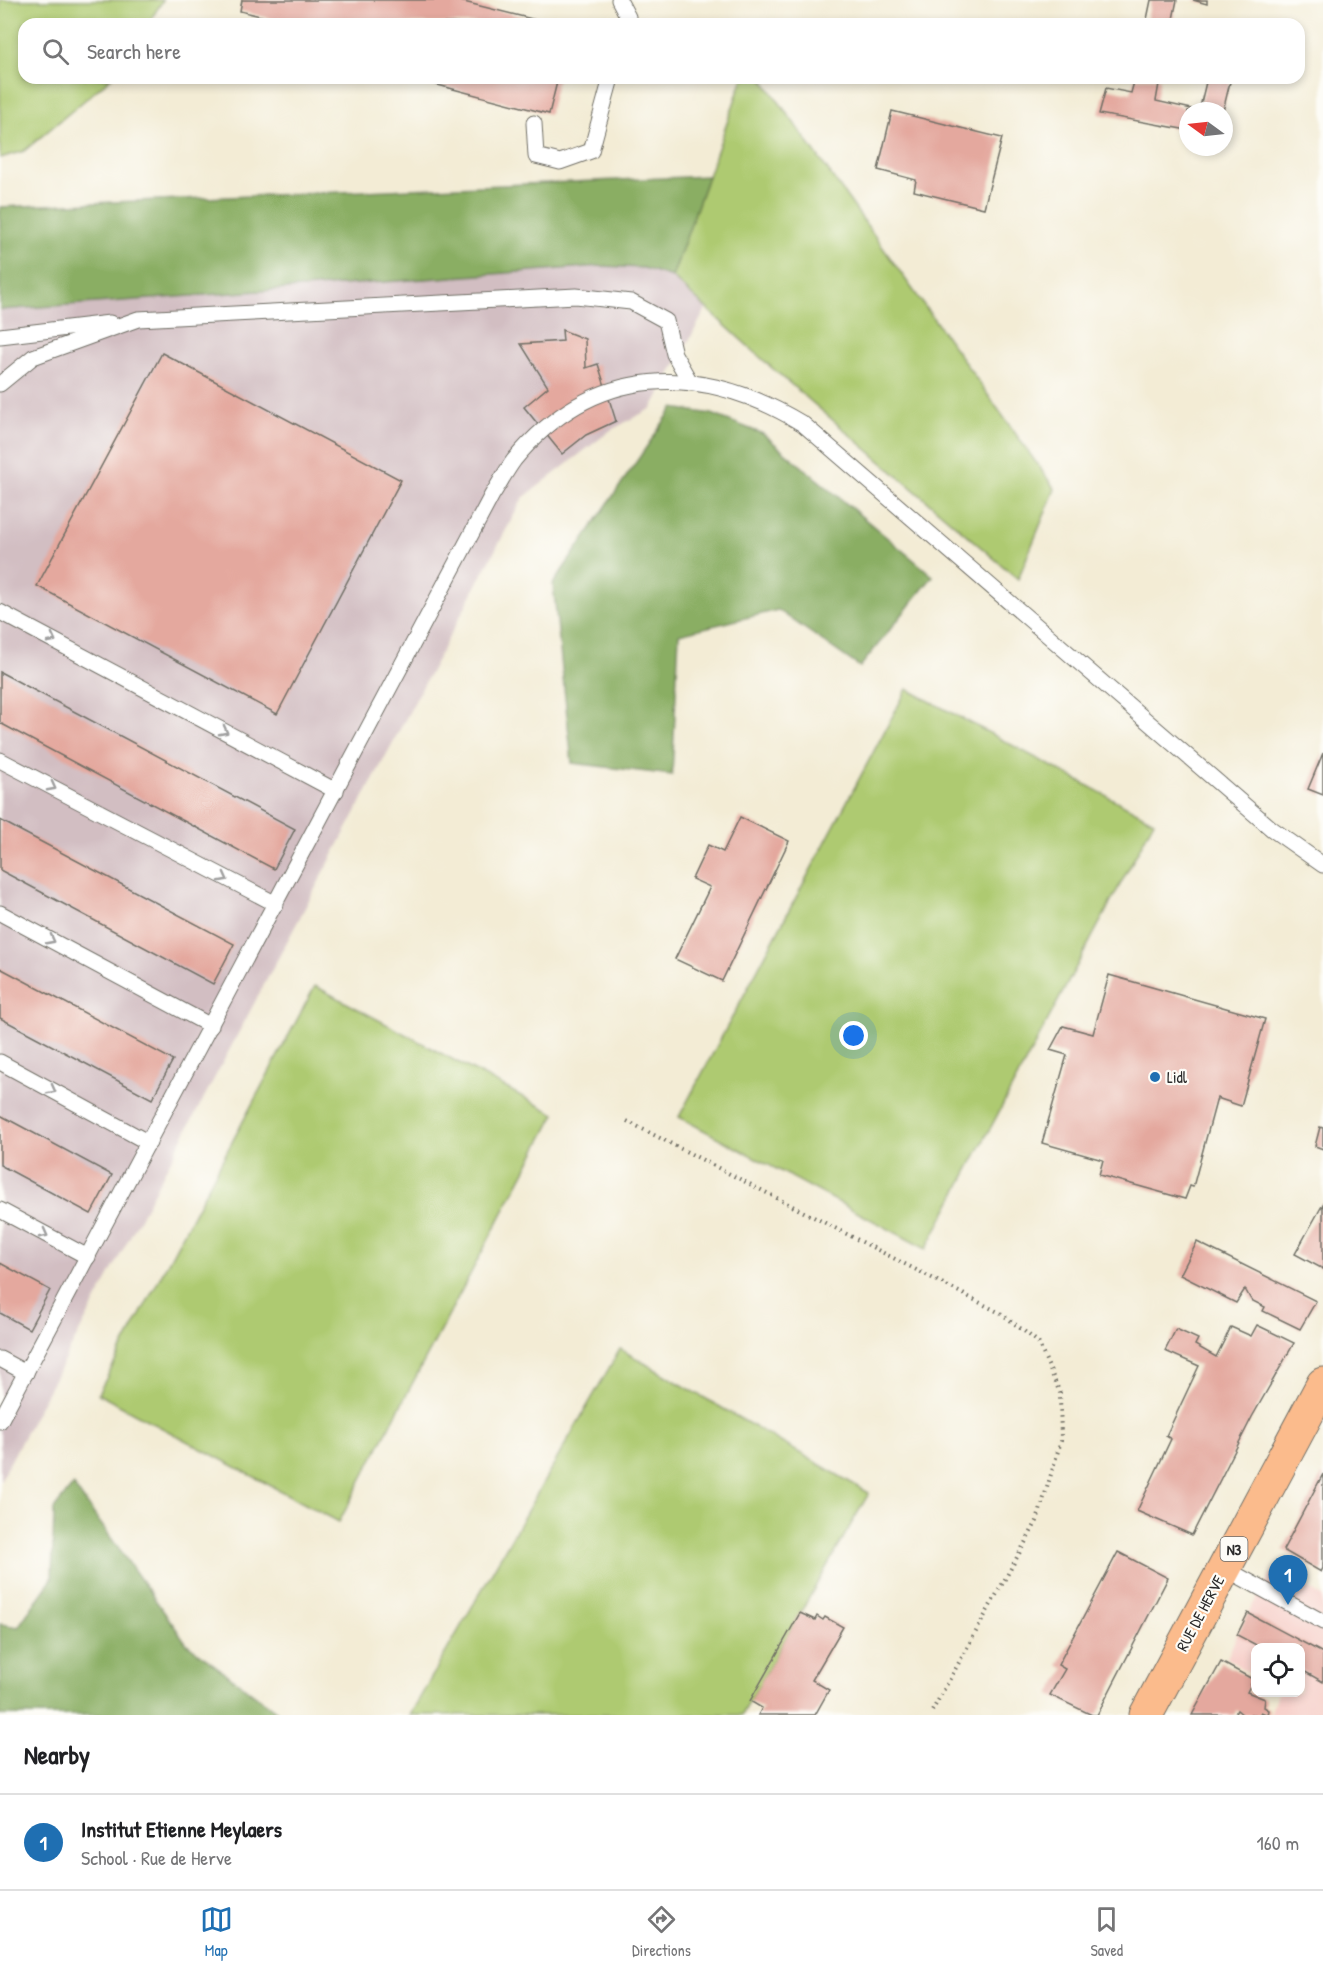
<!DOCTYPE html>
<meta charset="utf-8">
<style>
:root{--surface:#fff;--page:#f2f2f2;--text:#202124;--muted:#757577;--line:#e0e0e0;--accent:#1f6fb2}
body{margin:0;font-family:"Patrick Hand",sans-serif;background:var(--page);color:var(--text)}
.controls{position:absolute;right:18px;bottom:18px;display:grid;overflow:hidden;border-radius:12px;box-shadow:0 3px 9px #0003}
.controls button{width:54px;height:54px;display:grid;place-items:center;padding:0;border:0;border-bottom:2px solid var(--line);background:var(--surface);color:var(--text);font:30px sans-serif}
.compass{position:absolute;left:1179px;top:102px;width:54px;height:54px;border-radius:50%;background:var(--surface);box-shadow:0 3px 9px #0003;rotate:285deg}
.you{position:absolute;left:854px;top:1036px;width:21px;height:21px;margin:-15px;border:4px solid #fff;border-radius:50%;background:#1a73e8;box-shadow:0 0 0 9px #1a73e833}
.badge{display:grid;place-items:center;width:39px;height:39px;border-radius:50%;background:var(--accent);color:#fff;font-size:20px;font-weight:700}
.pin{position:absolute;translate:-50% -50px;filter:drop-shadow(0 2px 3px #0008)}
.pin::after{content:'';position:absolute;top:32px;width:21px;height:18px;background:inherit;clip-path:polygon(0 0,100% 0,50% 100%)}
.list{margin:0;padding:0;list-style:none}
h2{display:flex;justify-content:space-between;align-items:center;height:78px;margin:0;padding:0 24px;font-size:26px}
h2 small{font-size:20px;font-weight:400;color:var(--muted)}
.list li{display:grid;grid-template-columns:39px 1fr auto;gap:18px;align-items:center;box-sizing:border-box;height:96px;padding:0 24px;border-top:2px solid var(--line)}
.list b{display:block;font-size:22px;white-space:nowrap}
.list p{margin:0;font-size:20px;white-space:nowrap;color:var(--muted)}
.list em{font-size:20px;font-style:normal;color:var(--muted)}
.icon{flex:none;width:33px;height:33px;fill:none;stroke:currentColor;stroke-width:2;stroke-linecap:round;stroke-linejoin:round}
.map{position:relative;flex:none;width:1323px;height:1715px;overflow:hidden}
.search{position:absolute;background:var(--surface);box-shadow:0 3px 9px #0003;left:18px;right:18px;top:18px;height:66px;display:flex;align-items:center;gap:15px;box-sizing:border-box;padding:0 21px;border-radius:18px;color:var(--muted);font-size:22px}
.sheet{height:174px;background:var(--surface)}
nav{display:flex;justify-content:space-around;align-items:center;box-sizing:border-box;height:84px;border-top:2px solid var(--line);background:var(--surface);font-size:16px;color:var(--muted)}
nav a{display:grid;justify-items:center;gap:3px}
nav .on{color:var(--accent)}
.map>svg:first-child{display:block}
.built{fill:#f7d0ca}
.industrial{fill:#d2bec2}
.green{fill:#aeca71;stroke:#6c7a4e;stroke-width:1.5}
.forest{fill:#8aae63;stroke:#5a6c47;stroke-width:1.5}
.building{fill:#e4a89e}
.lines{fill:none;stroke-linecap:round;stroke-linejoin:round}
.service-casing{stroke:#716f66;stroke-width:17}
.primary-casing{stroke:#716f66;stroke-width:35}
.path{stroke:#716f66;stroke-width:4;stroke-dasharray:1.5 4.5;stroke-linecap:butt}
.service{stroke:#fff;stroke-width:15}
.primary{stroke:#fbbb8c;stroke-width:33}
.oneway{stroke:#a0a0a0}
.poi-dot{fill:#1f6fb2;stroke:#fdfcf7;stroke-width:2}
.labels{text-anchor:middle;dominant-baseline:central;stroke-width:4.5;stroke-linejoin:round;paint-order:stroke}
.shield{fill:#fdfcf7;stroke:#6a6a68;stroke-width:1.5}
.shield-label{font-size:15px;font-weight:bold;fill:#2b2b2b}
.poi-label{font-size:16px;fill:#2b2b2b;stroke:#fdfcf7;text-anchor:start}
.street-label{font-size:16px;fill:#2b2b2b;stroke:#fdfcf7}
</style>
<div class="map">
<svg width="1323" height="1715" viewBox="0 0 1323 1715">
<rect width="100%" height="100%" fill="#fdfcf7"/>
<filter id="ink" filterUnits="userSpaceOnUse"><feTurbulence type="fractalNoise" baseFrequency=".0167" numOctaves="2"/><feDisplacementMap in="SourceGraphic" scale="12" xChannelSelector="R" yChannelSelector="G"/><feConvolveMatrix kernelMatrix="1 2 1 2 8 2 1 2 1" color-interpolation-filters="sRGB"/></filter>
<filter id="wash" filterUnits="userSpaceOnUse"><feTurbulence type="fractalNoise" baseFrequency=".008" numOctaves="4" result="noise"/><feDisplacementMap in="SourceGraphic" scale="24" xChannelSelector="R" yChannelSelector="G"/><feGaussianBlur stdDeviation="1.35" result="paint"/><feColorMatrix in="noise" values="0 0 0 0 0 0 0 0 0 0 0 0 0 0 0 0 0 1.4 0 .05"/><feComposite in="paint" operator="in"/></filter>
<g filter="url(#wash)">
<rect width="100%" height="100%" fill="#f3ecd5"/>
<g class="built">
<polygon points="1275,1568 1323,1597 1323,1653 1248,1613"/>
<polygon points="1237,1635 1260,1647 1256,1648 1255,1677 1227,1658"/>
<polygon points="1301,1669 1323,1682 1323,1715 1270,1715 1277,1693 1300,1692"/>
</g>
<polygon class="industrial" points="601,266 644,268 672,277 706,309 652,408 611,430 523,498 0,1481 0,310"/>
<g class="green">
<polygon points="0,0 163,0 148,24 24,24 24,78 111,78 24,151 0,158"/>
<polygon points="743,78 762,78 1055,489 1018,579 772,368 672,277"/>
<polygon points="907,689 1154,821 926,1249 679,1117"/>
<polygon points="315,986 555,1114 339,1522 98,1394"/>
<polygon points="620,1349 869,1493 742,1715 410,1715"/>
</g>
<g class="forest">
<polygon points="708,176 672,277 644,268 601,266 0,310 0,207"/>
<polygon points="673,408 712,414 763,434 933,576 860,667 778,610 679,634 672,775 572,763 553,584"/>
<polygon points="73,1485 187,1644 281,1715 0,1715 0,1624 18,1627 52,1579 54,1509"/>
</g>
<g id="blocks">
<g class="building">
<polygon points="242,0 456,0 548,23 293,24 240,11"/>
<polygon points="1151,0 1177,0 1172,24 1146,24"/>
<polygon points="1193,0 1207,0 1207,4"/>
<polygon points="411,78 558,78 549,114"/>
<polygon points="1135,78 1160,78 1156,101 1196,110 1188,111 1188,130 1099,114 1106,88 1131,93"/>
<polygon points="1207,78 1231,78 1223,111 1199,111"/>
<polygon points="892,111 1002,138 984,208 914,191 916,180 878,170"/>
<polygon points="562,330 585,339 586,368 598,364 616,421 586,435 562,454 524,407 548,387 521,344 563,341"/>
<polygon points="162,353 401,480 277,714 37,586"/>
<polygon points="0,672 295,829 274,869 0,723"/>
<polygon points="1323,753 1323,795 1308,789"/>
<polygon points="740,817 789,841 722,981 675,959 710,887 692,879 708,845 723,852"/>
<polygon points="0,820 234,944 213,984 0,870"/>
<polygon points="0,968 173,1060 152,1099 0,1018"/>
<polygon points="1109,975 1265,1019 1241,1106 1217,1098 1193,1187 1190,1186 1185,1199 1099,1175 1103,1160 1042,1143 1067,1055 1050,1050 1063,1026 1093,1034"/>
<polygon points="0,1115 112,1175 91,1214 0,1165"/>
<polygon points="1320,1127 1323,1128 1323,1149 1315,1146"/>
<polygon points="1323,1204 1323,1269 1295,1254"/>
<polygon points="1197,1242 1316,1301 1300,1329 1263,1311 1265,1307 1251,1300 1245,1289 1236,1303 1180,1275"/>
<polygon points="0,1263 50,1290 29,1329 0,1313"/>
<polygon points="1257,1325 1294,1343 1252,1417 1192,1535 1137,1511 1171,1439 1166,1436 1199,1366 1165,1351 1176,1329 1198,1339 1195,1345 1216,1357 1231,1327 1251,1336"/>
<polygon points="1323,1474 1323,1568 1321,1572 1283,1550"/>
<polygon points="1118,1552 1168,1578 1097,1715 1092,1715 1050,1695 1065,1669 1058,1665"/>
<polygon points="800,1613 815,1620 817,1616 823,1620 825,1617 843,1627 812,1680 829,1690 815,1715 758,1715 762,1708 750,1701"/>
<polygon points="1248,1613 1323,1653 1323,1682 1300,1669 1300,1647 1260,1647 1237,1635"/>
<polygon points="1221,1662 1256,1681 1256,1686 1251,1684 1247,1692 1265,1699 1264,1707 1269,1710 1268,1715 1261,1712 1259,1715 1243,1715 1237,1710 1234,1715 1192,1715"/>
</g>
</g>
</g>
<g filter="url(#ink)">
<use href="#blocks" fill-opacity="0" stroke="#716f66" stroke-width="1.5"/>
<g class="lines">
<defs>
<g id="service">
<polyline points="619,0 628,17 626,24"/>
<polyline points="534,123 536,156 560,162 591,151 611,78"/>
<polyline points="0,336 110,323"/>
<polyline points="0,384 33,357 138,319 576,296 631,302 666,321 674,354 690,382"/>
<polyline points="0,612 336,791"/>
<polyline points="0,760 276,904"/>
<polyline points="0,913 211,1026"/>
<polyline points="0,1062 149,1143"/>
<polyline points="0,1210 88,1257"/>
<polyline points="0,1359 26,1373"/>
<path d="M0,1421L492,495C499,484 506,471 514,460C594,363 701,362 803,424L1272,829L1323,865"/>
<polyline points="1224,1568 1323,1622"/>
</g>
<polyline id="primary" points="1146,1715 1323,1384"/>
</defs>
<use href="#service" class="service-casing"/>
<use href="#primary" class="primary-casing"/>
<polyline class="path" points="627,1121 1002,1314 1038,1342 1060,1393 1061,1441 1037,1521 930,1715"/>
<use href="#service" class="service"/>
<use href="#primary" class="primary"/>
</g>
<defs><path id="oneway-chevron" d="M-2-3.5L2.5 0L-2 3.5" fill="none" stroke-width="1.6" stroke-linecap="round" stroke-linejoin="round" transform="scale(1.5)"/></defs>
<g class="oneway">
<use href="#oneway-chevron" transform="translate(52 639) rotate(28)"/>
<use href="#oneway-chevron" transform="translate(224 731) rotate(28)"/>
<use href="#oneway-chevron" transform="translate(52 787) rotate(28)"/>
<use href="#oneway-chevron" transform="translate(224 878) rotate(28)"/>
<use href="#oneway-chevron" transform="translate(51 940) rotate(28)"/>
<use href="#oneway-chevron" transform="translate(52 1090) rotate(28)"/>
<use href="#oneway-chevron" transform="translate(44 1234) rotate(28)"/>
</g>
</g>
<circle class="poi-dot" cx="1155" cy="1077" r="6"/>
<g class="labels">
<rect class="shield" x="1220.5" y="1537" width="27" height="24" rx="4.5"/>
<g class="shield-label">
<text x="1234" y="1549">N3</text>
</g>
<g class="poi-label">
<text x="1167" y="1077">Lidl</text>
</g>
<g class="street-label">
<text transform="translate(1200 1613) rotate(-62)">RUE DE HERVE</text>
</g>
</g>
</svg>
<div class="controls">
<button><svg class="icon" aria-label="locate" viewBox="0 0 24 24"><circle cx="12" cy="12" r="6"/><path d="M12 2v4M12 18v4M2 12h4M18 12h4"/></svg></button>
</div>
<svg class="compass" viewBox="-18 -18 36 36"><path d="M0-13l5 13h-10z" fill="#e53935"/><path d="M0 13l5-13h-10z" fill="#757577"/></svg>
<div class="you"></div>
<div class="pin badge" style="left:1288px;top:1605px">1</div>
<div class="search"><svg class="icon" aria-label="search" viewBox="0 0 24 24"><circle cx="10" cy="10" r="6"/><path d="M15 15l6 6"/></svg>Search here</div>
</div>
<section class="sheet">
<h2>Nearby<small></small></h2>
<ul class="list">
<li><span class="badge">1</span><div><b>Institut Etienne Meylaers</b><p>School · Rue de Herve</p></div><em>160 m</em></li>
</ul>
</section>
<nav>
<a class="on"><svg class="icon" aria-label="map" viewBox="0 0 24 24"><path d="M3 6l6-2 6 2 6-2v14l-6 2-6-2-6 2zM9 4v14M15 6v14"/></svg>Map</a>
<a><svg class="icon" aria-label="directions" viewBox="0 0 24 24"><path d="M12 3l9 9-9 9-9-9zM9 14v-3h6M13 9l2 2-2 2"/></svg>Directions</a>
<a><svg class="icon" aria-label="saved" viewBox="0 0 24 24"><path d="M7 4h10v16l-5-4-5 4z"/></svg>Saved</a>
</nav>
